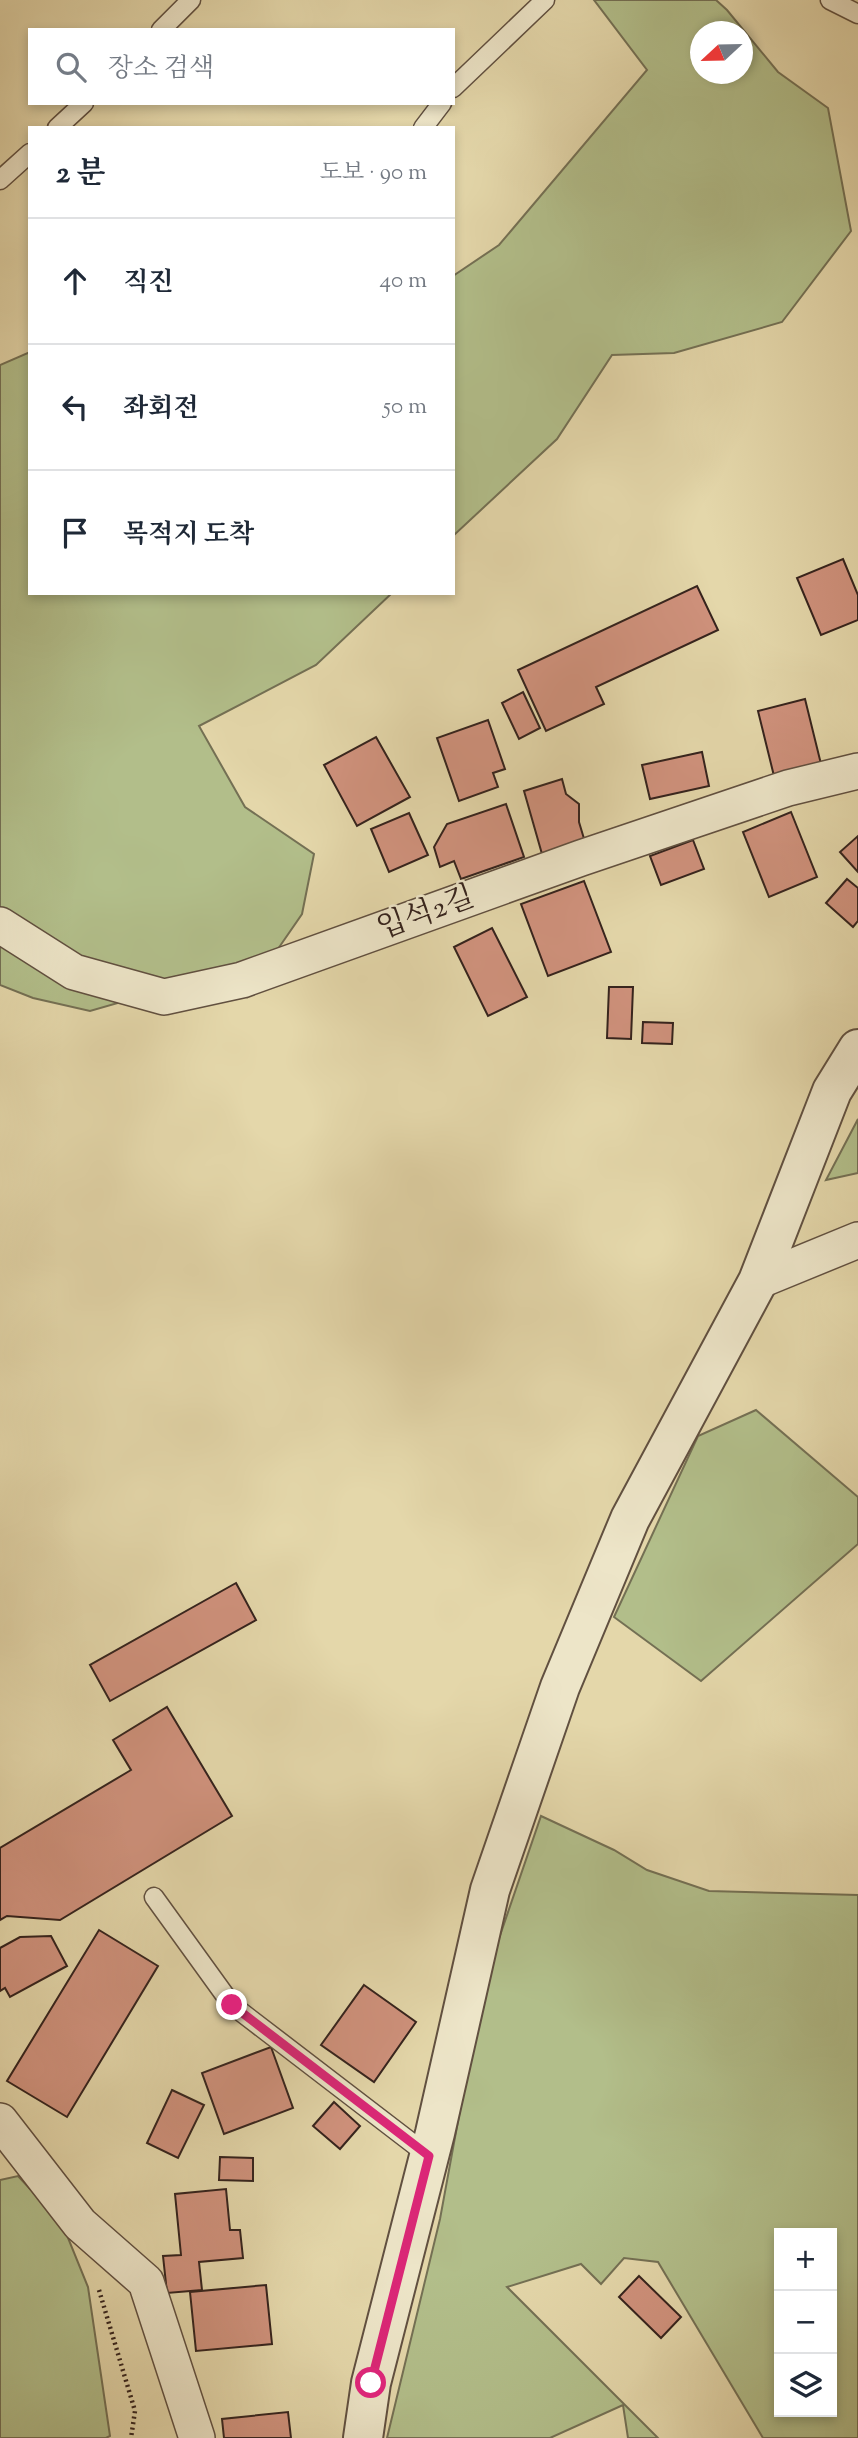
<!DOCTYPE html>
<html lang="ko">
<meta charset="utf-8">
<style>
:root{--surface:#fff;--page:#f6f6f7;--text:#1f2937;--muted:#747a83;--line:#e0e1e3}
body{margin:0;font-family:"Sorts Mill Goudy","Noto Serif KR",serif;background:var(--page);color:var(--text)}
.controls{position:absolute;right:21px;bottom:21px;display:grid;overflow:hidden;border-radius:0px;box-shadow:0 4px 10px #0003}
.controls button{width:63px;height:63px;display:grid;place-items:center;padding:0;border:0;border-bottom:2px solid var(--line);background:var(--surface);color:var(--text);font:35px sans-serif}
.compass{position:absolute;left:690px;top:21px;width:63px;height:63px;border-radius:50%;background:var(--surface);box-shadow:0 4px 10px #0003;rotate:248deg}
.stop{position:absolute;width:21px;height:21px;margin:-16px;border:5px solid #db2777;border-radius:50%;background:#fff}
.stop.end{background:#db2777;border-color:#fff;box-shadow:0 2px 7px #0008}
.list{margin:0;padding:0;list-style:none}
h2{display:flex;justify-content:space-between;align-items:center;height:91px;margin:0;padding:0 28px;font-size:30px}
h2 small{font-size:23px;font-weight:400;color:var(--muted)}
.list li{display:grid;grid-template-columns:46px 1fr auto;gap:21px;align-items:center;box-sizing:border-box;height:126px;padding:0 28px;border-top:2px solid var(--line)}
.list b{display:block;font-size:26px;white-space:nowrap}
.list em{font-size:23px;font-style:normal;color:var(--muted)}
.icon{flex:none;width:38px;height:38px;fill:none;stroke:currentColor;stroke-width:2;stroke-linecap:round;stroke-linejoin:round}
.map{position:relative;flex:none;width:858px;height:2438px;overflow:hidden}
.search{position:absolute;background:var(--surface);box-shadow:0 4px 10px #0003;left:28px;top:28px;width:427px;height:77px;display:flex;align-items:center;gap:18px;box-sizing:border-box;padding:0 24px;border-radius:0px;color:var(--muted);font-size:26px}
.panel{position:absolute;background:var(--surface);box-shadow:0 4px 10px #0003;left:28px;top:126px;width:427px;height:469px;border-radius:0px}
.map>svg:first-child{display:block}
.green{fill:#b2be8a;stroke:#747054;stroke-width:2;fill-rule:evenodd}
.building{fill:#d0927d;stroke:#35231d;stroke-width:2}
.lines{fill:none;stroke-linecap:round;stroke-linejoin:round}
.service-casing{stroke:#615040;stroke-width:21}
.minor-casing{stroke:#615040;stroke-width:38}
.tertiary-casing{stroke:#615040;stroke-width:42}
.path{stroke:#35231d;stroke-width:4.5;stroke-dasharray:2 3.5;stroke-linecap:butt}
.service{stroke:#ede5c8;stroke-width:18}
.minor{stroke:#ede5c8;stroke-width:35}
.tertiary{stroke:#ede5c8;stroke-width:38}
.route{stroke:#db2777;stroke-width:9}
.labels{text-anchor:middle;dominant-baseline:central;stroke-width:5;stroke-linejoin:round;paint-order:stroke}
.street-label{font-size:30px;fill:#35231d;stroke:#ede5c8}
</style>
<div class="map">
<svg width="858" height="2438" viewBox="0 0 858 2438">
<rect width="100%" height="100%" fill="#e4d7aa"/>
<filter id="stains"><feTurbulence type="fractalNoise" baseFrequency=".00286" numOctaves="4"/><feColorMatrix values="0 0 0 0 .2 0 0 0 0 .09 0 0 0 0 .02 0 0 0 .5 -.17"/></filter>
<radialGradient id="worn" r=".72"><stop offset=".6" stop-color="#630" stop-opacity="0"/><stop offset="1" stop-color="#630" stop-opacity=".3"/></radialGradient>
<g class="green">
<path d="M594,0H716L727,10L778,72L828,108L851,231L782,322L674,353L612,355L557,439L453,536V276L499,245L647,70ZM700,32H742V74H700Z"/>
<polygon points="30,352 30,593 392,593 316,665 199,726 245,807 314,854 302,914 271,959 90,1011 33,998 0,985 0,365"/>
<polygon points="858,1119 858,1173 826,1180"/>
<polygon points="756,1410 858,1497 858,1544 701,1681 614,1617 698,1436"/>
<path d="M541,1816L614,1850L647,1870L709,1891L858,1895V2438H763L658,2262L624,2258L601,2284L581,2264L507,2287L658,2438H628L623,2405L550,2438H387L440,2219L483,1985ZM779,2233H832V2412H779Z"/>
<polygon points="18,2176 62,2223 88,2287 110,2436 106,2438 0,2438 0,2180"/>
</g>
<g class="building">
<polygon points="843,559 858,595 858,620 821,635 797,578"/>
<polygon points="697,586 718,630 596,687 604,704 546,731 518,670"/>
<polygon points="523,692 540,728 519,739 502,703"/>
<polygon points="805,699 821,764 774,776 758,711"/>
<polygon points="488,720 505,769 493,773 498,787 459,801 437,738"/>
<polygon points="376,737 410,797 357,826 324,765"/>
<polygon points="702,752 709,786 650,799 642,765"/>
<polygon points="562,779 566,794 579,804 579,822 585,842 542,854 524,791"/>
<polygon points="506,804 524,857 461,879 454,861 440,867 434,847 447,824"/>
<polygon points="791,812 817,877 769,897 743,832"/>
<polygon points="409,813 428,855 389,872 371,829"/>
<polygon points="858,836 858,872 840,852"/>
<polygon points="693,840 704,869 661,885 650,856"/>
<polygon points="847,879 858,888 858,921 853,927 826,903"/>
<polygon points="584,881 611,952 548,976 521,904"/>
<polygon points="492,928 527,997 488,1016 454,947"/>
<polygon points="609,987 633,987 631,1039 607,1038"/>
<polygon points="643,1022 673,1023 672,1044 642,1043"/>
<polygon points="236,1583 256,1620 110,1701 90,1665"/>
<polygon points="167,1707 232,1816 60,1920 7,1916 0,1920 0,1848 131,1770 113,1740"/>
<polygon points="99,1930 158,1966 67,2117 7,2081"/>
<polygon points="51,1936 67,1966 10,1997 5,1988 0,1991 0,1948 20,1937"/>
<polygon points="364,1985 416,2022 374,2082 321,2045"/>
<polygon points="271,2047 293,2108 224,2134 202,2073"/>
<polygon points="172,2090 204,2105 178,2158 147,2143"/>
<polygon points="334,2102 360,2126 340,2149 313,2126"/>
<polygon points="220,2157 253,2158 253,2181 219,2180"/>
<polygon points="226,2189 230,2230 240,2230 243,2258 199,2262 202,2290 167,2293 163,2256 181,2255 175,2194"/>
<polygon points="639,2276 681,2317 661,2338 619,2297"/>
<polygon points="266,2285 272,2344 196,2351 190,2292"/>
<polygon points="288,2412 291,2438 224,2438 222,2419"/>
</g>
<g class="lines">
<defs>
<g id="service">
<polyline points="830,0 858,14"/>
<polyline points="161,30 191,0"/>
<polyline points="453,88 545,0"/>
<polyline points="57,128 84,103"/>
<polyline points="423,128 442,103"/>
<polyline points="0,180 30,153"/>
<polyline points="154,1897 232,2005 429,2156"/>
</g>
<g id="minor">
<polyline points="0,925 74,972 164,997 242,980 581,858 788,788 858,771"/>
<polyline points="758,1281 858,1240"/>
<polyline points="0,2121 80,2224 146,2282 197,2438"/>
</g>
<polyline id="tertiary" points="363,2438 371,2383 435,2133 490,1890 560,1687 630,1519 758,1281 832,1091 858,1049"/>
</defs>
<use href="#service" class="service-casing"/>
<use href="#minor" class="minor-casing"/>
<use href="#tertiary" class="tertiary-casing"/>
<polyline class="path" points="99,2290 135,2411 131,2438"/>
<use href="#service" class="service"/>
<use href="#minor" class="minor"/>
<use href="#tertiary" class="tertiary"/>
</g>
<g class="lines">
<polyline class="route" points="232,2005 429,2156 371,2383"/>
</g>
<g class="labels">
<g class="street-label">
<text transform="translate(426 914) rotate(-20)">입석2길</text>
</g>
</g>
<rect width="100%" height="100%" filter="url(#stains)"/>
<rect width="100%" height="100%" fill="url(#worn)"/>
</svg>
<div class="controls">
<button>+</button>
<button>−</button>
<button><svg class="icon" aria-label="layers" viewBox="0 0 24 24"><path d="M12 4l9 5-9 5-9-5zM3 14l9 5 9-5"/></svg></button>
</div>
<svg class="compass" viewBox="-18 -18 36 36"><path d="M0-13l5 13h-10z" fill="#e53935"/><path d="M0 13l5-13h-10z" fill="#747a83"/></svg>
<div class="stop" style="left:371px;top:2383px"></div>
<div class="stop end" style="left:232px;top:2005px"></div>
<div class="search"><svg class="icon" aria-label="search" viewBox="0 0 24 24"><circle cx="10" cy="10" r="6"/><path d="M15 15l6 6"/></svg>장소 검색</div>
<section class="panel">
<h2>2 분<small>도보 · 90 m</small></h2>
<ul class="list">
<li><svg class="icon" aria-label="ahead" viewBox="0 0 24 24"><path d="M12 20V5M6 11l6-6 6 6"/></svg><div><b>직진</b></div><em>40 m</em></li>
<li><svg class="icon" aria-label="left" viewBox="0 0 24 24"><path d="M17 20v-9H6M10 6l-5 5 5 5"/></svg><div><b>좌회전</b></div><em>50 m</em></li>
<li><svg class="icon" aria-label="arrive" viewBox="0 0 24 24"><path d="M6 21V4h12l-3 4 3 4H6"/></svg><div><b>목적지 도착</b></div></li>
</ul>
</section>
</div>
